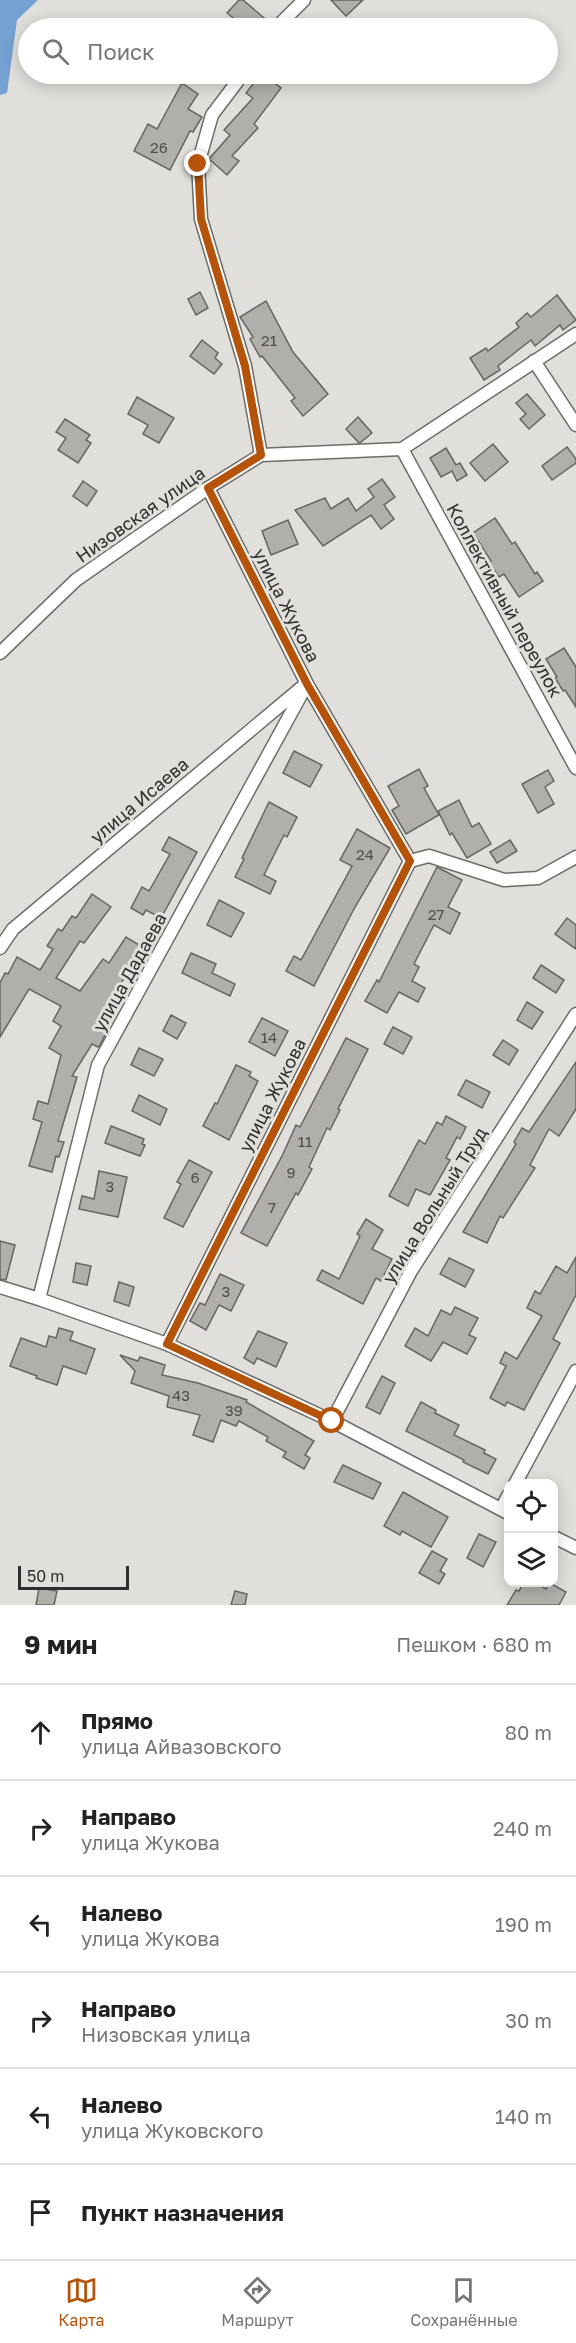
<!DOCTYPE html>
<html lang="ru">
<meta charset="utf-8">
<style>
:root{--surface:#fff;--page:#f2f2f2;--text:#222;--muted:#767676;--line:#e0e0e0;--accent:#b45309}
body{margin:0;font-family:"Golos Text",sans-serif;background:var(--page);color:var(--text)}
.controls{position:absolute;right:18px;bottom:18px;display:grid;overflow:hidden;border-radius:12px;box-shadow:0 3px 15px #0003}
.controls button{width:54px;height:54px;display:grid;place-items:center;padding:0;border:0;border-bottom:2px solid var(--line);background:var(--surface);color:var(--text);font:30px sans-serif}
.scale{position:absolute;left:18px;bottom:15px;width:111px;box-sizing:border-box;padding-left:6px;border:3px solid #2e2e2c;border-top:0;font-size:16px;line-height:21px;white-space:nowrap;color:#2e2e2c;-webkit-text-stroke:4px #e1dfdb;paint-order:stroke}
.stop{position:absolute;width:18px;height:18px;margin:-14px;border:4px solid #b45309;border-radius:50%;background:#fff}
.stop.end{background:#b45309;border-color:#fff;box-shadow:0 2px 6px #0008}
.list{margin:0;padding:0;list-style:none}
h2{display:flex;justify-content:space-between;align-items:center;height:78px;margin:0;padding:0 24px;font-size:26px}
h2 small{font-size:20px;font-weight:400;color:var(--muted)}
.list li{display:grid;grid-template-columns:39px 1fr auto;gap:18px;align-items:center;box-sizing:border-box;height:96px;padding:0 24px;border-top:2px solid var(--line)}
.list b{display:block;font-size:22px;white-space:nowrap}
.list p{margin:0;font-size:20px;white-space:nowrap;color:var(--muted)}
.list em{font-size:20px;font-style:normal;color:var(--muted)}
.icon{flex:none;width:33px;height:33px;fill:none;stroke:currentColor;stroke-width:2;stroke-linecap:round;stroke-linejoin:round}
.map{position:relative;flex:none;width:576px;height:1605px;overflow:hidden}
.search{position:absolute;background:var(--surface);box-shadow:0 3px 15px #0003;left:18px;right:18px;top:18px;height:66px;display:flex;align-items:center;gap:15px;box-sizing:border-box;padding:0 21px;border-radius:33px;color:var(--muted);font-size:22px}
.sheet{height:654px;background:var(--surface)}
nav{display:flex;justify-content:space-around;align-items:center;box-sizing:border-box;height:84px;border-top:2px solid var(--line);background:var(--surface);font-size:16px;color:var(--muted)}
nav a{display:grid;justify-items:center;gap:3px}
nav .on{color:var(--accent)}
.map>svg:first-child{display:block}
.water{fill:#74a1d1}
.building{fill:#b0afab;stroke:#666561;stroke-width:1.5}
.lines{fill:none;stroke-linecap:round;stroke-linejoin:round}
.minor-casing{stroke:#6d6c68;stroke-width:15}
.minor{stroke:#fff;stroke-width:12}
.route{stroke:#b45309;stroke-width:8}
.labels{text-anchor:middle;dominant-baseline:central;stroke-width:6;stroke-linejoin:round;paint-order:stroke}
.number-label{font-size:15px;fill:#4e4e4c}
.street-label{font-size:18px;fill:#2e2e2c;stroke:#e1dfdb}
</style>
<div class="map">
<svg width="576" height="1605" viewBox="0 0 576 1605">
<rect width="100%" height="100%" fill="#e1dfdb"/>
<polygon class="water" points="0,0 38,0 17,20 7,93 0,95"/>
<g class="building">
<polygon points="239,0 243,0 270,23 268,28 231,28 237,21 227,13"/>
<polygon points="331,0 363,0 346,16"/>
<polygon points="261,74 279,74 272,81 281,88 254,124 258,128 232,156 239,161 227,175 209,159 230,135 224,130 253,98 246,93"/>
<polygon points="182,83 198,94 188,109 202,117 193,132 190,131 170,170 134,151 148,124 157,129"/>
<polygon points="200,292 208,308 196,315 188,299"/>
<polygon points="557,295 576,320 563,330 560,325 535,346 531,340 498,366 500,370 484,380 470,358 486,348 488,351 519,327 516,323 527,313 531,317"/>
<polygon points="266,301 293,352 328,394 303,416 291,401 295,398 262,356 260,357 250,339 253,337 240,317"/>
<polygon points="202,340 218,353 215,358 222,364 214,374 190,356"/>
<polygon points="527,394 545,415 529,429 520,419 526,414 516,403"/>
<polygon points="137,397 174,418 159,443 143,434 148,425 128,414"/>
<polygon points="358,417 372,433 361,442 359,443 346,429"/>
<polygon points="65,419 90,435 86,440 91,443 78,463 58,450 66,438 56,432"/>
<polygon points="493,444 508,462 485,481 470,463"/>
<polygon points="567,447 576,459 576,463 552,480 542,466"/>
<polygon points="446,448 456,465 460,463 467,475 457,481 452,471 441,477 430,458"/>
<polygon points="382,479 395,497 384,505 394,519 381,529 371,515 323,546 295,510 325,498 331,509 348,498 356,511 374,497 368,489"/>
<polygon points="83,481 97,491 87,506 73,496"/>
<polygon points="495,518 512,544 515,542 535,574 537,572 543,581 519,597 504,574 499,577 489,562 491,561 473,533"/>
<polygon points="288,520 298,544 271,555 262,531"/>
<polygon points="564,648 576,667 576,707 565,690 563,691 555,678 557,677 546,659"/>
<polygon points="294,751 322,765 310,787 283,773"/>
<polygon points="419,769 428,786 424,788 439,815 406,834 392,810 399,806 388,786"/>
<polygon points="548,770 554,781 545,787 554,804 538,813 522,784"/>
<polygon points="459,800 472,827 479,823 491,844 467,858 452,833 450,835 438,811"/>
<polygon points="269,802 297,817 287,837 284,835 264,875 276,881 270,894 235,877 244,859 242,858"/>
<polygon points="357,829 390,848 355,907 314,986 286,971 294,956 301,960 352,866 340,860"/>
<polygon points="169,837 197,852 161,918 146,910 143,915 131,908 142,887 149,891 170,854 162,850"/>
<polygon points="510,840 517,851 497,863 490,852"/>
<polygon points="437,867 462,880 448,907 460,913 450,934 434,925 414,964 419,967 412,981 425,988 418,1002 399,992 387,1013 365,1001 377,980 379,982"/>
<polygon points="92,894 111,907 84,943 80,941 56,978 80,991 103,959 109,963 126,937 144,948 104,1009 111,1014 102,1029 107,1031 100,1045 98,1047 92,1044 72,1076 77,1077 58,1141 64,1142 59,1157 56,1156 52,1172 29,1166 42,1122 33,1119 38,1101 48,1104 61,1055 49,1048 61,1026 53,1021 61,1006 29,989 0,1037 0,983 5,973 8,974 17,957 40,970 53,949 47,946 58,929 62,931 72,916 76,918"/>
<polygon points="219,900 244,913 231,937 207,925"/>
<polygon points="567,918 576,925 576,949 555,934"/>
<polygon points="191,953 216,964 212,973 235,984 230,996 182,973"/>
<polygon points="541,965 564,980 556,993 533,978"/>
<polygon points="527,1002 543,1012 532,1029 517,1020"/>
<polygon points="171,1015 186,1023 177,1039 163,1031"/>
<polygon points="262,1018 288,1031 275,1056 249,1042"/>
<polygon points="393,1027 412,1037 403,1054 384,1044"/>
<polygon points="346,1038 368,1049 338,1109 340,1110 330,1130 327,1128 309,1167 312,1169 298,1195 296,1193 267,1246 241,1233 283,1154 296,1125 300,1127"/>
<polygon points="503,1040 518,1050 509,1065 493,1055"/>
<polygon points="139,1048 163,1059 154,1076 131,1065"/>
<polygon points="576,1062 576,1109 559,1136 549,1129 530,1165 535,1168 503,1218 500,1216 487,1243 463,1232 516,1144 514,1142 522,1128 529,1132"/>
<polygon points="236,1065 251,1072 249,1076 258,1081 229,1140 203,1126 215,1103 217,1104"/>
<polygon points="466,1080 490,1092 482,1108 458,1095"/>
<polygon points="139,1095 167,1109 160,1125 132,1111"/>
<polygon points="446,1116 466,1127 460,1139 457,1137 446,1158 450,1160 430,1195 416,1189 408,1206 389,1196 419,1140 425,1144 437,1122 442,1125"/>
<polygon points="111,1126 144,1139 142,1144 145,1145 140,1156 105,1143"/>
<polygon points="189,1160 212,1172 183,1227 164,1218 181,1184 177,1182"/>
<polygon points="99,1171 127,1177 118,1217 79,1209 82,1196 94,1199"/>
<polygon points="366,1219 383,1230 372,1249 392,1259 381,1281 376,1278 363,1304 317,1280 322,1270 339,1279 360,1236 357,1234"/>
<polygon points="0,1241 15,1245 6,1280 0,1279"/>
<polygon points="576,1257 576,1295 553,1339 560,1343 524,1410 507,1402 505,1406 490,1398 506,1366 500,1363 505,1352 517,1359 542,1316 527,1308 535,1291 540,1294 556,1266 567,1273"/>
<polygon points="449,1258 474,1270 465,1287 440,1274"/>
<polygon points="76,1263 91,1266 87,1285 73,1282"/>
<polygon points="220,1274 244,1285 231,1311 219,1305 206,1330 190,1321 200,1303 205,1305"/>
<polygon points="119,1282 134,1287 129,1306 114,1301"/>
<polygon points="455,1307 478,1318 469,1335 476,1338 467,1354 443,1342 431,1361 405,1346 415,1328 428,1336 441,1310 451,1315"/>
<polygon points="59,1328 73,1332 70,1340 95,1349 86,1374 63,1366 57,1385 36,1378 37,1376 10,1366 21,1338 46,1347 49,1336 56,1338"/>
<polygon points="258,1331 287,1343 276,1367 257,1358 254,1364 244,1358"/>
<polygon points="120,1355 138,1361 140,1357 165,1365 162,1375 198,1383 247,1400 246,1402 314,1441 305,1455 310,1458 304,1469 283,1457 286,1452 266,1441 268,1437 239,1421 236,1426 221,1420 213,1442 193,1435 200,1415 167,1407 169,1396 131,1383 135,1371"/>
<polygon points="382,1376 395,1383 380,1414 366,1407"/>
<polygon points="421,1402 436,1410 435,1413 459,1425 454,1435 485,1450 484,1453 496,1459 488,1474 463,1462 464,1460 406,1431"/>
<polygon points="343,1465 381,1483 373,1499 334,1482"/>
<polygon points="403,1492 448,1517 431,1547 402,1531 400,1535 384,1526"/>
<polygon points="479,1534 496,1542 483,1567 467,1558"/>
<polygon points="432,1551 447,1559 440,1571 445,1574 439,1584 419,1573"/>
<polygon points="524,1582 534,1582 546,1589 550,1583 566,1592 559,1605 507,1605 516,1590 519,1591"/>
<polygon points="39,1588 57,1591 54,1605 36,1605"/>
<polygon points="235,1591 247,1594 245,1605 231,1605"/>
</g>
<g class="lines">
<defs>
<g id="minor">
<polyline points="276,28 304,0"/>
<polyline points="243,74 212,115 198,164 201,219 245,366 261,455"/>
<polyline points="534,361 576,425"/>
<polyline points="402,449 576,768"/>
<polyline points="0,653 76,580 208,488 261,455 402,449 576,334"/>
<polyline points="410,861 429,856 504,880 538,878 576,857"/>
<polyline points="0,948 13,929 301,688"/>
<polyline points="0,1287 39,1299 167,1344 332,1421 508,1513"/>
<polyline points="39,1299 98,1065 307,684"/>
<polyline points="167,1344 410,861 307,684 208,488"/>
<polyline points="332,1421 411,1271 576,1014"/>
<polyline points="515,1484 576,1371"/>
<polyline points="501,1509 508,1496"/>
<polyline points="554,1537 576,1548"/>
</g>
</defs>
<use href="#minor" class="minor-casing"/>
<use href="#minor" class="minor"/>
</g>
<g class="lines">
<polyline class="route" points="198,164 201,219 245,366 261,455 208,488 307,684 410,861 167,1344 332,1421"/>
</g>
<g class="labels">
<g class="number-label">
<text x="159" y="147">26</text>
<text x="269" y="340">21</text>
<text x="365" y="854">24</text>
<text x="436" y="914">27</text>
<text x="269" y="1037">14</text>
<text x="305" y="1141">11</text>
<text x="291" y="1172">9</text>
<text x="195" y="1177">6</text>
<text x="110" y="1186">3</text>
<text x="272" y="1207">7</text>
<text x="226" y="1291">3</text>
<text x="181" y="1395">43</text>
<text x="234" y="1410">39</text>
</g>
<g class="street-label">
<text transform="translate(140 514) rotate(-35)">Низовская улица</text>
<text transform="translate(505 600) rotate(61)">Коллективный переулок</text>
<text transform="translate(287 605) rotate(63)">улица Жукова</text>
<text transform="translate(139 800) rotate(-40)">улица Исаева</text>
<text transform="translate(129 972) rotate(-61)">улица Дадаева</text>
<text transform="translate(272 1095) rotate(-63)">улица Жукова</text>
<text transform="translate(434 1205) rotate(-58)">улица Вольный Труд</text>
</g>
</g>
</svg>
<div class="controls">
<button><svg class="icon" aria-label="locate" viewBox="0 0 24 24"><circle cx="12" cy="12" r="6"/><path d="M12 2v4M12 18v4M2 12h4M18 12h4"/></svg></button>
<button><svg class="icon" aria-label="layers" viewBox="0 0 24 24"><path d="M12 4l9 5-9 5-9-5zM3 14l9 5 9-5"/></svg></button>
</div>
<div class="scale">50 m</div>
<div class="stop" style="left:332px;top:1421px"></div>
<div class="stop end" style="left:198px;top:164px"></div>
<div class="search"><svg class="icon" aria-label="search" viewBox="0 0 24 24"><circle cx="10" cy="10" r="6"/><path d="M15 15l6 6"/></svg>Поиск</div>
</div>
<section class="sheet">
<h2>9 мин<small>Пешком · 680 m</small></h2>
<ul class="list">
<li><svg class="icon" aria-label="ahead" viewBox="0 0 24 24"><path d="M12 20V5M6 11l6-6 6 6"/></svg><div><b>Прямо</b><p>улица Айвазовского</p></div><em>80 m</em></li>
<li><svg class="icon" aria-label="right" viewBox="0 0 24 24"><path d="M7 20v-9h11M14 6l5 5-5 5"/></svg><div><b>Направо</b><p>улица Жукова</p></div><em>240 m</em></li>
<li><svg class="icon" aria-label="left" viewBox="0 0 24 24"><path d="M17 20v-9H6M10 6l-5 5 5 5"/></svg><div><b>Налево</b><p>улица Жукова</p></div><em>190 m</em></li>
<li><svg class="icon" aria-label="right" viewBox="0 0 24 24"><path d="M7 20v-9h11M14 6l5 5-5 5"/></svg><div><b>Направо</b><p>Низовская улица</p></div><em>30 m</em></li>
<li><svg class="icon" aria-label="left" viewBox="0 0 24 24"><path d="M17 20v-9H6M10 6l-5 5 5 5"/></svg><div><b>Налево</b><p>улица Жуковского</p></div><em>140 m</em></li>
<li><svg class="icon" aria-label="arrive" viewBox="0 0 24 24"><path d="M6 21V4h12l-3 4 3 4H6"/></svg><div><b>Пункт назначения</b></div></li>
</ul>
</section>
<nav>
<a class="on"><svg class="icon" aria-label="map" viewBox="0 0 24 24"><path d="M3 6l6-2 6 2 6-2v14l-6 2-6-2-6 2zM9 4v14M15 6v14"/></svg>Карта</a>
<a><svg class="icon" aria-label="directions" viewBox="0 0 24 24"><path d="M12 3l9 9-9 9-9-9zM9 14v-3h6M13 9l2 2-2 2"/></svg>Маршрут</a>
<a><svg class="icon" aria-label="saved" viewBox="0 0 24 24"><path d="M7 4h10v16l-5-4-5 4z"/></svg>Сохранённые</a>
</nav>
